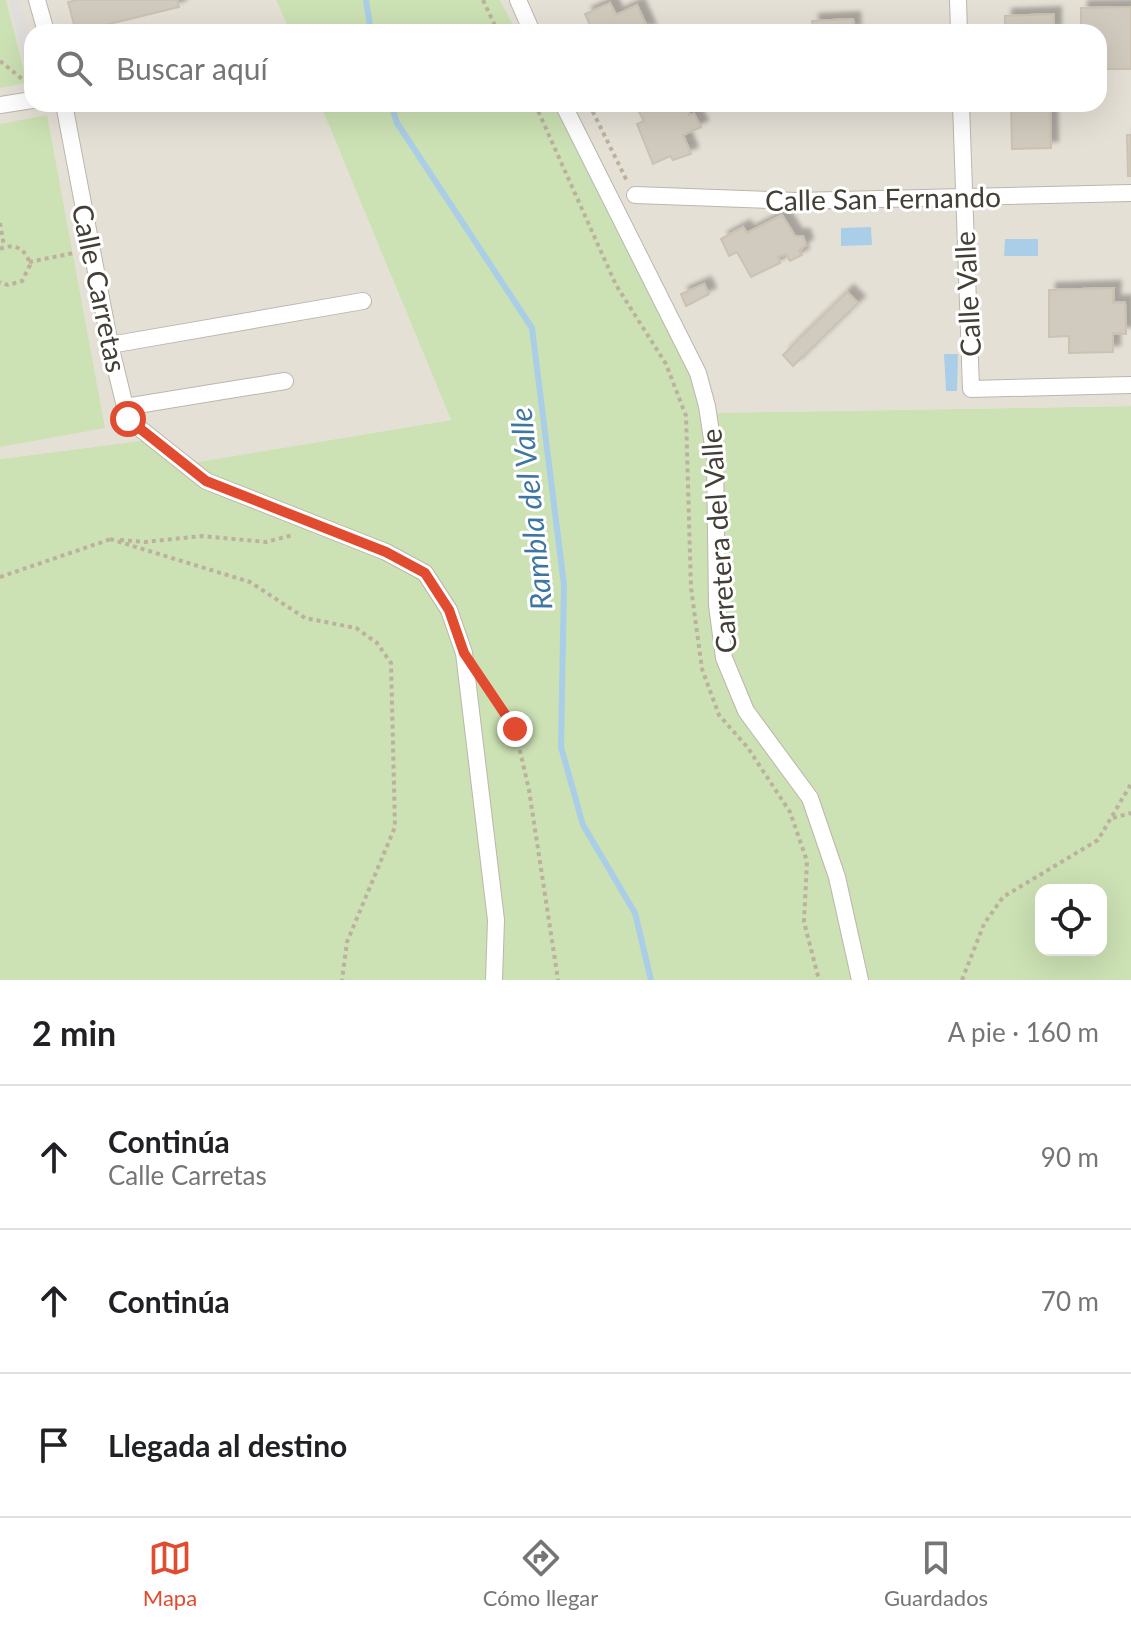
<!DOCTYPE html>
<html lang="es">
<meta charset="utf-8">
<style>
:root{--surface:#fff;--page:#f6f6f6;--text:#202124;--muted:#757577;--line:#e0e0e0;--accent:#e14b2f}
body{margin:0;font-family:Lato,sans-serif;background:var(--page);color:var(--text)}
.controls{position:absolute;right:24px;bottom:24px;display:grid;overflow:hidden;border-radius:16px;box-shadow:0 8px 32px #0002}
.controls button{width:72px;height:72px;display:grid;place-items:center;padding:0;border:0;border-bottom:2px solid var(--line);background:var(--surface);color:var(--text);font:40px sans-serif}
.stop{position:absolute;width:24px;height:24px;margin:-18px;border:6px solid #e14b2f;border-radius:50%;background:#fff}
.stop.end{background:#e14b2f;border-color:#fff;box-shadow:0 2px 8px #0008}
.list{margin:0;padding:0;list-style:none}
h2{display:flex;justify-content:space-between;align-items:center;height:104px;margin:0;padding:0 32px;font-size:34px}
h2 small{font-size:26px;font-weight:400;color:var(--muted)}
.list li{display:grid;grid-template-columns:52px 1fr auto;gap:24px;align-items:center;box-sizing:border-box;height:144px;padding:0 32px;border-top:2px solid var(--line)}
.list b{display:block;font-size:30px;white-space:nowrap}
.list p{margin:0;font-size:26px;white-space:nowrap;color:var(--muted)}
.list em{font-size:26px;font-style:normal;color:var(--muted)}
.icon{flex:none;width:44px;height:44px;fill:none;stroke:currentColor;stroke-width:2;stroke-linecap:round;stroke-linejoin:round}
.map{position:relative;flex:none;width:1131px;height:980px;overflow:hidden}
.search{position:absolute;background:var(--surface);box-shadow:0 8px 32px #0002;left:24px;right:24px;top:24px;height:88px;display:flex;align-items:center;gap:20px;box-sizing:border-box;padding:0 28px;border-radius:24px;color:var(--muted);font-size:30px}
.sheet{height:536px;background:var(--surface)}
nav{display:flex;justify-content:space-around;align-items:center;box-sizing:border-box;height:112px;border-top:2px solid var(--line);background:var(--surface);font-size:22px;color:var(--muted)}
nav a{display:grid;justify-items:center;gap:4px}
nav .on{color:var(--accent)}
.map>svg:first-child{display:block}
.residential{fill:#e5e0d6}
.green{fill:#cce1b4;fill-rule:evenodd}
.parking{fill:#e0dedb}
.water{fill:#aacee7}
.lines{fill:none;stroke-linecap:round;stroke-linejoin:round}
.stream{stroke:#aacee7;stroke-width:6}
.building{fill:#d1cabe;stroke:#cbc2b2;stroke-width:2;filter:url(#shadow)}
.street-casing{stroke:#bcb6ab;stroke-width:18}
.path{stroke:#bcb19e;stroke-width:4;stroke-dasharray:4 4;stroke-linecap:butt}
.street{stroke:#fff;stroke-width:16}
.route{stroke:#e14b2f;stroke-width:10}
.labels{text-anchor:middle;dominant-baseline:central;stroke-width:6;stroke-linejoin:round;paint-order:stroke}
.street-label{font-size:28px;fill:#433f37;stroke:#fff}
.water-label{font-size:30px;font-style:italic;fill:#3d76a2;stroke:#fff}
</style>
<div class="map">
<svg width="1131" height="980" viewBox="0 0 1131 980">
<defs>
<filter id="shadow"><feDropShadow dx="7" dy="-7" stdDeviation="2" flood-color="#0004"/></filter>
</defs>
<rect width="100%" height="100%" fill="#f1eee7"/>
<g class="residential">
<polygon points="0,0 276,0 290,32 32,32 32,104 320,104 451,420 197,462 163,438 0,459"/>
<polygon points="500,0 1131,0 1131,406 710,413 553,104 1099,104 1099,32 517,32"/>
</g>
<g class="green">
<polygon points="0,0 6,0 27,83 0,88"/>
<polygon points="276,0 500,0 517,32 290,32"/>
<path d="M320,104H553L710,413L1131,406V980H0V459L163,438L197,462L451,420ZM1041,890H1101V950H1041Z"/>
<polygon points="47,115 105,428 0,447 0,124"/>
</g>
<polygon class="parking" points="9,0 20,0 32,43 32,76 27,74"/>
<g class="water">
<polygon points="871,227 872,245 841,246 841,228"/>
<polygon points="1005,239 1038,239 1038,256 1004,256"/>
<polygon points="944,354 958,354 957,391 946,391"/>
</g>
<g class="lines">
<g class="stream">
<polyline points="366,0 371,32"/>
<polyline points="391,104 397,123 532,328 564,585 561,747 583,825 635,913 651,980"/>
</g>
</g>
<g class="building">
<polygon points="78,0 177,0 179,7 76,32 68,2"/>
<polygon points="610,3 616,15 637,5 649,31 593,32 585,14"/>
<polygon points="1131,7 1131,69 1099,69 1099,32 1081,32 1081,8"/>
<polygon points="1054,14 1054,32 1005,32 1005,16"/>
<polygon points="853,19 854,32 813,32 812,21"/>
<polygon points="659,104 680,104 682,108 687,107 689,115 694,114 701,127 683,135 691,154 673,160 670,156 653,164 637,124 644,121 639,112"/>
<polygon points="1011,104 1050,104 1051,148 1012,149"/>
<polygon points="1127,135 1131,135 1131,176 1128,176"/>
<polygon points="782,215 795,236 803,236 806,245 799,251 802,255 790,261 786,254 778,257 780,263 751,277 737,252 729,256 721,239 743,227 747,233"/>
<polygon points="704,284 709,294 686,306 681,294"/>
<polygon points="1114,288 1113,303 1125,302 1126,334 1113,333 1113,352 1069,353 1069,336 1049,337 1049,290"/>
<polygon points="847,292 858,303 793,366 783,355"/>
</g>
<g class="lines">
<defs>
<g id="street">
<polyline points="37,0 46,32"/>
<polyline points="518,0 532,32"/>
<polyline points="958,0 959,32"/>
<polyline points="64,104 110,345 128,419 206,481 386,552 425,573 449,610 464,653 496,920 494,980"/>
<polyline points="563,104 698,373 707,406 715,459 717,605 724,658 746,711 810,798 837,877 860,980"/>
<polyline points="961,104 971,389 1131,385"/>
<polyline points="0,105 32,100"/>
<polyline points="635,195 796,201 1131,193"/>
<polyline points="110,345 363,301"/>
<polyline points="125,407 285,381"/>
</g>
</defs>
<use href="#street" class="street-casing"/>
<g class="path">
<polyline points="483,0 498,32"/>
<polyline points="0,61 26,82"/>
<polyline points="535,104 616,285 666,364 686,416 691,588 702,669 719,715 748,748 790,812 807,861 804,922 819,980"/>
<polyline points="589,104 627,181"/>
<polyline points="0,223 4,246"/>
<path d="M0,249C15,242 27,250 30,265L22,281L8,285L0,282"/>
<polyline points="29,262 74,253"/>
<polyline points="110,539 250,582 305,618 356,628 377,643 391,663 395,827 347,942 342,980"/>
<polyline points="120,540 145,542 202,536 266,542 293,535"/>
<polyline points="0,577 111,539"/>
<polyline points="487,687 515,729 529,790 558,980"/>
<polyline points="1113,818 1131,813"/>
<polyline points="962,980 984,924 1003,897 1098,840 1131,784"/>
</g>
<use href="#street" class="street"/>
</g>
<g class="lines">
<polyline class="route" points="128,419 206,481 386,552 425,573 449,610 464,653 515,729"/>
</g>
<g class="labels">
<g class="street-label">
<text transform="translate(883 198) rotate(-1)">Calle San Fernando</text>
<text transform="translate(100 288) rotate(78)">Calle Carretas</text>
<text transform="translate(967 294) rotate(-93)">Calle Valle</text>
<text transform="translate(718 541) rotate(-94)">Carretera del Valle</text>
</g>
<g class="water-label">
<text transform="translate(530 509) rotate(-96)">Rambla del Valle</text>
</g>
</g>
</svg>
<div class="controls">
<button><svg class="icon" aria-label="locate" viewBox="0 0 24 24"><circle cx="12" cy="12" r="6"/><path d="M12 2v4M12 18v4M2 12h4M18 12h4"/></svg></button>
</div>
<div class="stop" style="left:128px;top:419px"></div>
<div class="stop end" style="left:515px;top:729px"></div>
<div class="search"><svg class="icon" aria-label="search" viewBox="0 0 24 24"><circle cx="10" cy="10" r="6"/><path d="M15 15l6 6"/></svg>Buscar aquí</div>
</div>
<section class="sheet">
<h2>2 min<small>A pie · 160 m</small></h2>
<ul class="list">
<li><svg class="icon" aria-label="ahead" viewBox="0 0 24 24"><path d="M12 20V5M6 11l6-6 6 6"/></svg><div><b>Continúa</b><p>Calle Carretas</p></div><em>90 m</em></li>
<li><svg class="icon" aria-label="ahead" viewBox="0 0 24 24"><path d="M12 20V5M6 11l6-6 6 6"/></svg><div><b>Continúa</b></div><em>70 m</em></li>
<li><svg class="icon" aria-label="arrive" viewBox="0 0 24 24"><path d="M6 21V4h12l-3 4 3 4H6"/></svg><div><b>Llegada al destino</b></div></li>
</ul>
</section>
<nav>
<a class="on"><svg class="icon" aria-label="map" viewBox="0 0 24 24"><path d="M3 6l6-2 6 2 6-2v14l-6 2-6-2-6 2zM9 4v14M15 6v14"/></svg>Mapa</a>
<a><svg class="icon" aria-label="directions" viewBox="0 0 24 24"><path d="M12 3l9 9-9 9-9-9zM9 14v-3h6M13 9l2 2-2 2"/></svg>Cómo llegar</a>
<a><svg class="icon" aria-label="saved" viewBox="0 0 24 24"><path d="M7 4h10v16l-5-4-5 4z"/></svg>Guardados</a>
</nav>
